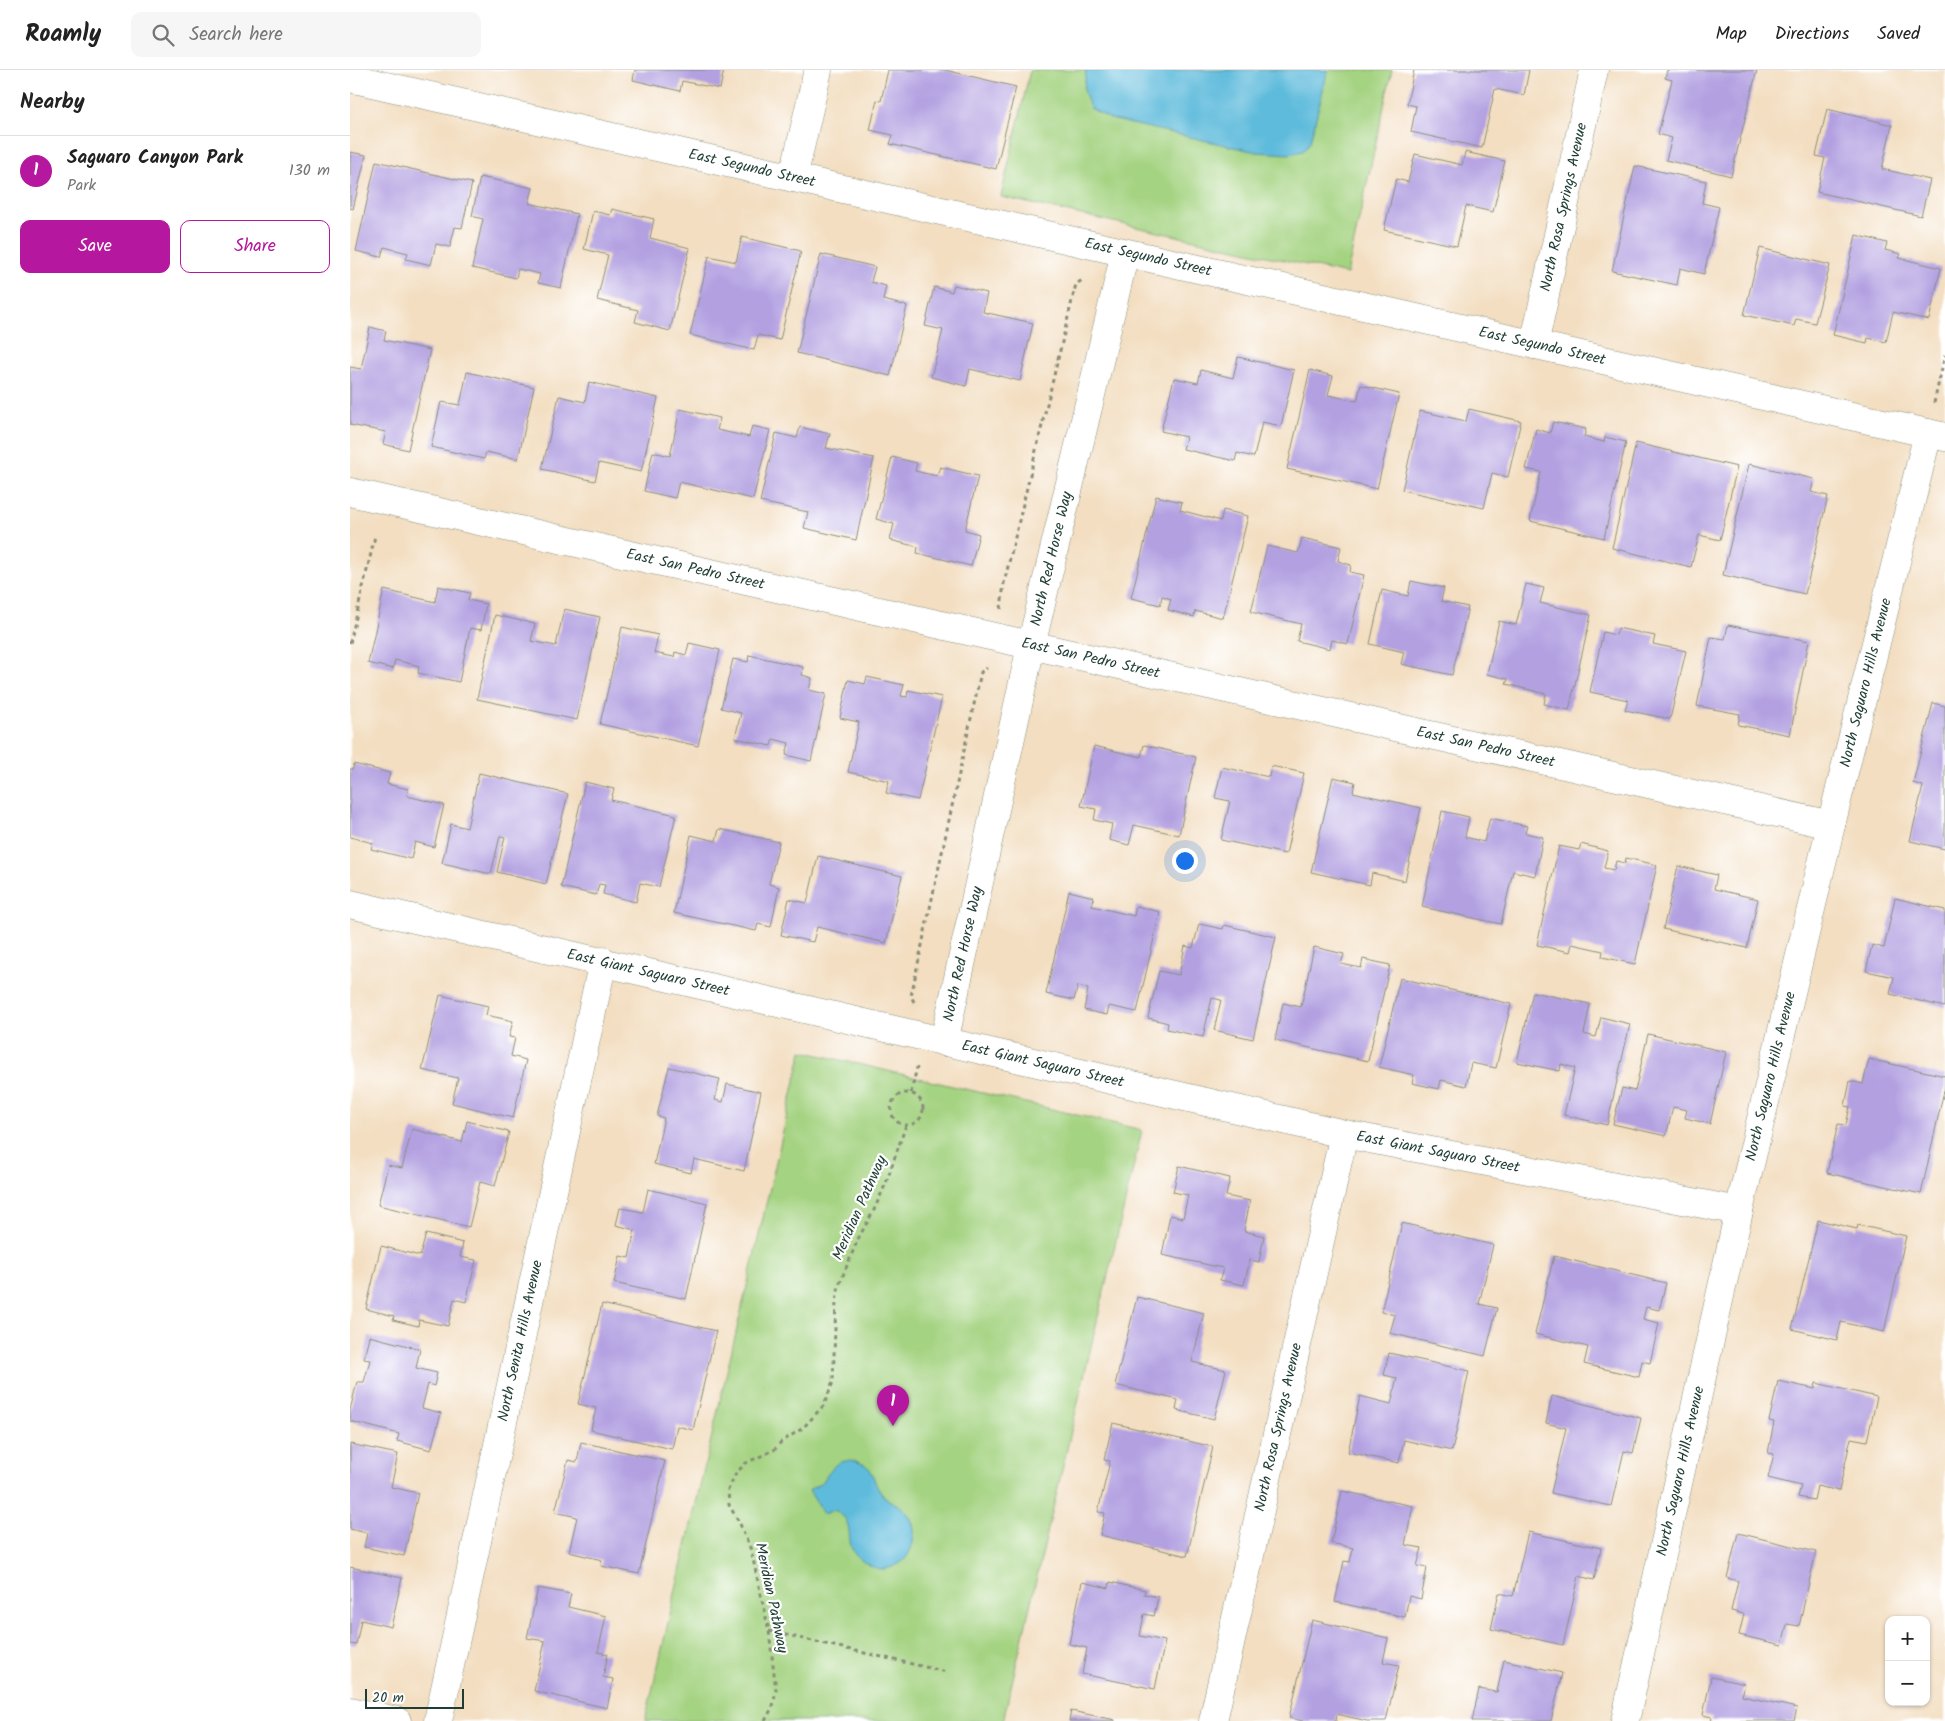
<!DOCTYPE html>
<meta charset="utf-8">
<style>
:root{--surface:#fff;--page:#f6f6f6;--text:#222;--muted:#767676;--line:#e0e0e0;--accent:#b5179e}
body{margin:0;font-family:Kalam,sans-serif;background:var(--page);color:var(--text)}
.controls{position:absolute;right:15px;bottom:15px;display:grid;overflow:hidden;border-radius:10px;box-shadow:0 1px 4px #0004}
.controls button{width:45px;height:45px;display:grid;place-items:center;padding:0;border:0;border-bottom:1px solid var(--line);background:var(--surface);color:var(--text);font:25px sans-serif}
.scale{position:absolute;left:15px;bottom:12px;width:99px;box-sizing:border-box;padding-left:5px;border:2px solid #1f3d34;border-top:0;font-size:14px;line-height:18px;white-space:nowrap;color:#1f3d34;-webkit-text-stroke:4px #fff;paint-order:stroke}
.you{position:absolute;left:834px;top:790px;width:18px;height:18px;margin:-12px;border:4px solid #fff;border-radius:50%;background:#1a73e8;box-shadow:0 0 0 8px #1a73e833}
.badge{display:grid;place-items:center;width:32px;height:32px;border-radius:50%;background:var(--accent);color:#fff;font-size:16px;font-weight:700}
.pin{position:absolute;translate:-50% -41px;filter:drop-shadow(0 1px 2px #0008)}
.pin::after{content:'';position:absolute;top:26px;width:18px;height:15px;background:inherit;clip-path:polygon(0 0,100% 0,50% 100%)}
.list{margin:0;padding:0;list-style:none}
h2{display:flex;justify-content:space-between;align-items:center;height:65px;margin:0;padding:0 20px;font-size:21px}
h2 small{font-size:16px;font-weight:400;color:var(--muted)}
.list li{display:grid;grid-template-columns:32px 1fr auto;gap:15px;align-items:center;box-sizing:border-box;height:70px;padding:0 20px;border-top:1px solid var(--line)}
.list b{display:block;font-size:19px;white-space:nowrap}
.list p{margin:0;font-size:16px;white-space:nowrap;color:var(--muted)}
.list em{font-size:16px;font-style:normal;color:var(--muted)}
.actions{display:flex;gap:10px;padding:15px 20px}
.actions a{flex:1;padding:11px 0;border:1px solid var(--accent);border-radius:10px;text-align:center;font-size:18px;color:var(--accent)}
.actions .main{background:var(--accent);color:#fff}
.icon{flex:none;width:28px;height:28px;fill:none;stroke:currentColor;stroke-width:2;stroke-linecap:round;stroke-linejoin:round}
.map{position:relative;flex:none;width:1595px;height:1651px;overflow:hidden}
header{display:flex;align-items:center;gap:30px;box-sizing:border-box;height:70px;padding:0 25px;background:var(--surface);border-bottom:1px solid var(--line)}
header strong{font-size:24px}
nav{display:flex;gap:28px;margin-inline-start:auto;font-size:18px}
.search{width:350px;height:45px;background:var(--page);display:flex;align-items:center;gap:12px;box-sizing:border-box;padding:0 18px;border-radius:10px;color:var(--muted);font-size:19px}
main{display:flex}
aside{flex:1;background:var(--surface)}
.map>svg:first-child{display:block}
.green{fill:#a4d381;stroke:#62885a}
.water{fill:#5ebbdc;stroke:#3e7c88}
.building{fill:#b2a0e1}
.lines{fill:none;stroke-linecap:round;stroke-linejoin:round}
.minor-casing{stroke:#898e7a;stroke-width:29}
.path{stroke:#898e7a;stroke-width:3;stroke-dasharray:4 4;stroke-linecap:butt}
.minor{stroke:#fff;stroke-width:28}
.labels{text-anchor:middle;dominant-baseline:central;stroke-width:4.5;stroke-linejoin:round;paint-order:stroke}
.street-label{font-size:15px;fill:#1f3d34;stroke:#fff}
</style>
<header>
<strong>Roamly</strong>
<div class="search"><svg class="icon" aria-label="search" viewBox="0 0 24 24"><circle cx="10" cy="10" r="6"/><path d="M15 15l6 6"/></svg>Search here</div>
<nav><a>Map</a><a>Directions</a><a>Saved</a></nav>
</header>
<main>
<aside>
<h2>Nearby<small></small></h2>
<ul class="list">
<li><span class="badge">1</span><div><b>Saguaro Canyon Park</b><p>Park</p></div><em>130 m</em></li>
</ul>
<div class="actions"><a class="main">Save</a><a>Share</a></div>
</aside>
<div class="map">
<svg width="1595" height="1651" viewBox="0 0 1595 1651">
<rect width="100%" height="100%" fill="#fff"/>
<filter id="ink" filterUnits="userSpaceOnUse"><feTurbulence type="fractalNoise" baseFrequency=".02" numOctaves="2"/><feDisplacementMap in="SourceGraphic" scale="10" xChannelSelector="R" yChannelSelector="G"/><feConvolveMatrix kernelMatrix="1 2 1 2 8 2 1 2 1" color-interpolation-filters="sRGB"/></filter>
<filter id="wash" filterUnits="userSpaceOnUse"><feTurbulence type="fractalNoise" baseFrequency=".0096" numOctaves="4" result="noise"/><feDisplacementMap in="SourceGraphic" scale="20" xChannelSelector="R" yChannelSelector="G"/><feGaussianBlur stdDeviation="1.12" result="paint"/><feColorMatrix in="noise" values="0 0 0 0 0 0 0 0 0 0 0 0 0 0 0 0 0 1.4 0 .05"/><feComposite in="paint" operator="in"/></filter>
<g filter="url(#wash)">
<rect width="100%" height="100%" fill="#f3dec1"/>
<g class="green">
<polygon points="680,0 1042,0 997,204 651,127"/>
<polygon points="452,981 792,1060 653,1651 295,1651"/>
</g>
<g class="water">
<polygon points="736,0 978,0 960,72 953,81 939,84 906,82 760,49 740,38 734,20"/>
<path d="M501,1390C530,1397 518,1407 532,1424C536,1430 546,1433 551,1437C567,1449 567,1469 558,1485C554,1493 541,1499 532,1499C525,1499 519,1495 514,1492C488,1477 511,1452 484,1440L473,1444L459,1420C463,1417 470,1415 473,1411C484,1397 481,1393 501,1390Z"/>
</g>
<g id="blocks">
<g class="building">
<polygon points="285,0 374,0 370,19 332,11 330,21 283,10"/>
<polygon points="538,0 595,0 666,17 646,99 540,74 543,65 520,60 527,30 531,31"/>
<polygon points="1064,0 1179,0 1174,25 1145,19 1132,78 1061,62 1066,36 1057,34"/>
<polygon points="1317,0 1407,0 1381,106 1316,90 1322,68 1308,64 1322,10 1315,8"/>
<polygon points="1477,39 1542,55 1532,99 1580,110 1571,146 1467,122 1475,88 1466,86"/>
<polygon points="0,82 16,85 3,139 0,138"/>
<polygon points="1115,82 1155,91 1143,142 1116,136 1107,176 1034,160 1046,109 1058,112 1065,84 1112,95"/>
<polygon points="26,91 122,113 112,158 105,157 100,177 86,174 81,195 56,189 58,183 34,177 31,187 6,181"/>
<polygon points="1285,96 1356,111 1352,133 1369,137 1354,204 1330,198 1327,215 1262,201"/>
<polygon points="130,107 183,118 179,133 227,144 211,218 188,213 190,204 168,199 166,208 122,198 133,149 122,146"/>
<polygon points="262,139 304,149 300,168 340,178 320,261 285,252 288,240 247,230 258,185 234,179 243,141 260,145"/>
<polygon points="1506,165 1537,173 1535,180 1551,184 1549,188 1591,198 1579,250 1543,242 1536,272 1518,268 1517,273 1483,265"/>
<polygon points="392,167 451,181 430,270 408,265 404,280 340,265 359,186 386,192"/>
<polygon points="1410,178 1480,195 1465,253 1446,249 1444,256 1394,245"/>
<polygon points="471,184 525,197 521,212 536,216 533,230 557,236 540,306 447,283"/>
<polygon points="604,215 637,223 633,242 683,253 670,311 620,299 616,316 581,307 593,260 575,256 584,217 602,222"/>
<polygon points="20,257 36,261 34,270 80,280 58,380 33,374 36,362 0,355 0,297 11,299"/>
<polygon points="888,287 944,300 931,356 912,352 904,387 887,383 885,391 833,379 836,367 811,361 824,308 848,313 851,300 883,308"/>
<polygon points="960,300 983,306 978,325 1007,331 1011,315 1049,324 1027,419 937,399"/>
<polygon points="117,302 184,317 168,389 136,382 134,389 81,377 91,332 110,335"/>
<polygon points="239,312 308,328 291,402 249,393 245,411 192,399 209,326 235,332"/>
<polygon points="330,339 370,348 367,360 399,367 402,356 420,360 403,429 329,412 325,428 294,421 303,382 320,386"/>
<polygon points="1119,339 1171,351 1158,407 1142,403 1134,438 1052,420 1070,341 1116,351"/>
<polygon points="1203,352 1236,359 1234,367 1254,372 1255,367 1276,372 1254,468 1180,451 1191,402 1176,399 1186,359 1200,363"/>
<polygon points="450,357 480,364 476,378 524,388 506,470 454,458 458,442 410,432 426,363 447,368"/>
<polygon points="1286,373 1387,397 1370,470 1349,465 1341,497 1262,478"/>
<polygon points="542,387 567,393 565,401 587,406 590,397 628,406 615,460 629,464 621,496 567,483 568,477 540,470 544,454 526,449"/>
<polygon points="1399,394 1464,409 1461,422 1478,426 1455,524 1373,505"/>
<polygon points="806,426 832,432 830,440 871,451 873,440 898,446 873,548 845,541 844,547 818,540 821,529 812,526 810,535 781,528"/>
<polygon points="952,468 991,477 988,491 1001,495 1000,502 1014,505 998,574 982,570 980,579 947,571 951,554 901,542 917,476 948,483"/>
<polygon points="1061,511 1094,518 1091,531 1118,537 1102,605 1051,594 1054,582 1020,574 1032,520 1058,526"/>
<polygon points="1176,514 1194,518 1190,533 1241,545 1219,640 1194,634 1196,624 1156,614 1158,609 1137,604 1149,551 1166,555"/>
<polygon points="88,516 120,523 118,530 136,534 131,560 120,558 109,612 68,603 69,596 45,590 43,599 18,593 34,520 85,532"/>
<polygon points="214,539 250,547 227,650 127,629 145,545 185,554 181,571 206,576"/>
<polygon points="1378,555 1459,571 1440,665 1388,655 1390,644 1347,636 1361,567 1375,569"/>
<polygon points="272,557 308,565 304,583 324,587 325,582 336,585 339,573 370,580 348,676 250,654"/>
<polygon points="1268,558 1305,566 1303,574 1336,581 1320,649 1275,640 1278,630 1240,622 1253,562 1266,565"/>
<polygon points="399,585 453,597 452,605 462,608 459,620 476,624 461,691 436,685 439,673 423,669 421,676 385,668 391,643 371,638 383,589 398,592"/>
<polygon points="517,607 554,615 551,626 557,627 558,620 592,627 568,730 536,723 539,711 498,702 509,652 490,648 498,610 515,614"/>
<polygon points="1583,633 1595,636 1595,779 1560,771 1573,716 1563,713"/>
<polygon points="794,675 846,687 829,765 784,755 779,775 759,770 762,754 744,750 746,739 731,736 744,676 791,687"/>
<polygon points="4,694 40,703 37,714 58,719 57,726 94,735 84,777 65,772 61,789 21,779 23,773 0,767 0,699 3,699"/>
<polygon points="921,696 954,703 936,784 871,770 880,731 865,728 872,697 919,707"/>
<polygon points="129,703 218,724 196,814 147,802 155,767 150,766 141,804 92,793 101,754 117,758"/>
<polygon points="983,707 1005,712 1003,722 1071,738 1055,811 1022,803 1020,815 961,802"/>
<polygon points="235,712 264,719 261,730 326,745 309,817 290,813 286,832 253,824 255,815 249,814 246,825 211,817"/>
<polygon points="1092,741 1119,747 1115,767 1134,772 1140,748 1177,756 1175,763 1193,767 1185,806 1163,801 1151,854 1072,837"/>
<polygon points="369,759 429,772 419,814 429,817 421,857 408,854 406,861 324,843 341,765 366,771"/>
<polygon points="1231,774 1258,781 1254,798 1264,800 1266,791 1275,793 1276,788 1307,795 1285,894 1252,887 1253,881 1222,874 1220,882 1187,875 1209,776 1229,780"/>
<polygon points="468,786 552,806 536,873 467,857 463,872 431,865 439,829 457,833"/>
<polygon points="1328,796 1367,805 1364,819 1408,829 1397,878 1313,859"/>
<polygon points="719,821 744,827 742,836 784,846 786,836 810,842 787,942 759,936 757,945 734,940 738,919 728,916 724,930 696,924"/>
<polygon points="1545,828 1595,840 1595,937 1540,924 1544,907 1516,901 1522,875 1534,878"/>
<polygon points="849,854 873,859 874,855 926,867 903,969 864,960 871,930 862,928 853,967 817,959 818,953 798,948 809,901 829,905 835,876 843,878"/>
<polygon points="964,877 994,884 991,894 1011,898 1013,889 1040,895 1018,991 925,970 933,933 951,937"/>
<polygon points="1050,908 1161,934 1146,998 1121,993 1116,1016 1091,1010 1089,1019 1062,1013 1064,1005 1029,997"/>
<polygon points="1183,922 1240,934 1234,964 1246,967 1251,947 1280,954 1257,1055 1214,1045 1225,998 1211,994 1210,1001 1167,992"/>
<polygon points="90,925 138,936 136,945 163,951 159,967 165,968 161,986 176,990 163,1048 102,1033 108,1008 72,1000"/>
<polygon points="1298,964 1376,982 1360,1054 1335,1048 1337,1040 1323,1037 1316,1066 1263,1054 1272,1018 1285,1021"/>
<polygon points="1519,989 1595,1006 1595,1016 1571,1124 1477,1103 1488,1054 1496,1055 1500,1037 1495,1036 1500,1011 1513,1014"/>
<polygon points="319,997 370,1009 365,1030 373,1032 377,1014 411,1022 394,1101 344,1089 341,1103 304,1094 314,1048 307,1046"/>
<polygon points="117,1051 159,1062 145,1116 130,1112 119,1157 28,1135 38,1095 52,1098 62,1059 112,1072"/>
<polygon points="829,1096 880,1108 876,1126 900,1131 894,1161 914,1166 909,1192 900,1190 894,1215 870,1210 873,1198 812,1185 820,1145 833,1148 838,1125 823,1122"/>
<polygon points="298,1119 357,1133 336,1229 264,1213 270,1186 279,1188 285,1160 266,1155 270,1138 293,1142"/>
<polygon points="1468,1150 1507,1159 1508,1155 1556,1166 1534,1262 1491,1252 1487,1270 1442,1259"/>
<polygon points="1052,1153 1143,1175 1129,1234 1147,1238 1135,1286 1040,1263 1045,1245 1031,1242"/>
<polygon points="76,1164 113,1173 110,1187 126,1190 116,1232 104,1229 98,1256 69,1250 68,1256 43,1250 44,1246 16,1239 31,1176 70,1186"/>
<polygon points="1204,1186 1316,1213 1309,1240 1296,1237 1293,1249 1309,1253 1300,1293 1292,1291 1289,1307 1234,1294 1238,1277 1185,1264"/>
<polygon points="787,1227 854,1243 842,1292 876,1300 864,1349 826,1340 828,1330 765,1315"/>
<polygon points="252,1234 366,1261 343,1360 327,1356 322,1379 241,1360 246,1338 228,1334"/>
<polygon points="19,1266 70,1279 66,1298 87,1303 84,1316 78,1314 72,1338 91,1343 81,1380 47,1371 49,1364 0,1351 0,1340 7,1312 14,1312 20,1290 14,1289"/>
<polygon points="1039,1283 1119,1301 1102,1381 1054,1370 1049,1393 998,1382 1010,1326 1041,1334 1047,1308 1034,1305"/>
<polygon points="1428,1311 1465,1319 1466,1313 1527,1327 1517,1371 1501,1368 1489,1421 1467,1416 1464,1430 1448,1427 1451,1416 1418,1408 1424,1384 1418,1383 1424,1352 1419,1351"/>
<polygon points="1202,1326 1291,1348 1283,1383 1274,1381 1261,1436 1201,1423 1216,1358 1196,1353"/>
<polygon points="763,1353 863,1377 837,1486 750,1465 755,1443 748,1442 760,1391 754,1390"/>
<polygon points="231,1372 315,1391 289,1504 251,1496 252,1490 219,1482 227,1447 205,1442 218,1390 227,1392"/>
<polygon points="0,1374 48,1384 41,1417 68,1423 54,1486 14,1477 17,1463 0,1459"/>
<polygon points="992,1421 1063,1436 1055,1475 1072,1478 1067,1496 1077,1498 1071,1529 1059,1526 1055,1547 985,1532 994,1491 1000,1492 1003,1478 981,1473"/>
<polygon points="1178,1462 1251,1478 1244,1510 1229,1506 1213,1575 1141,1559 1149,1523 1163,1526"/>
<polygon points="1388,1463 1466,1482 1449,1556 1437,1554 1432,1575 1389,1565 1394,1544 1381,1541 1388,1511 1377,1508"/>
<polygon points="0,1497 52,1508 41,1557 11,1550 6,1575 0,1574"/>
<polygon points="732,1512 759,1518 760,1512 795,1520 794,1524 808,1527 804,1546 794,1544 790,1566 815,1571 805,1619 732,1604 737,1578 719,1574"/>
<polygon points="188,1518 221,1524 218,1537 256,1546 248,1582 258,1584 253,1607 263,1609 257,1638 184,1621 195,1571 177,1568"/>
<polygon points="962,1550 1038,1568 1033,1592 1049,1595 1036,1651 1017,1651 987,1644 986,1651 953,1651 939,1648"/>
<polygon points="1154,1590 1212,1603 1201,1651 1122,1651 1129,1619 1147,1622"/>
<polygon points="1361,1607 1395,1614 1392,1626 1447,1638 1444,1651 1361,1651 1362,1647 1353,1645"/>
<polygon points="721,1641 765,1650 765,1651 719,1651"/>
</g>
</g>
</g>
<g filter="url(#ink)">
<use href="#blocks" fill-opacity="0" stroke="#898e7a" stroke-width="1"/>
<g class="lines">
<defs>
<g id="minor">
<path id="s1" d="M0,8L1595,367"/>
<polyline points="443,108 468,0"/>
<path id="s2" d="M1184,275L1244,0"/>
<path id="s3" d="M0,422L1481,755"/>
<path id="s4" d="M0,834L994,1064L1389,1141"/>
<path id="s5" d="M594,972L681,576L775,183"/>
<polyline points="0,1641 47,1651"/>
<path id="s6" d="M88,1651L253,891"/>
<path id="s7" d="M863,1651L994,1064"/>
<path id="s8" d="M1275,1651L1389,1141L1481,755L1578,363"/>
</g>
</defs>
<use href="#minor" class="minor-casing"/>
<g class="path">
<polyline points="1584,333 1595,285"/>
<polyline points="651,539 654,513 726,214 734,209"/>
<polyline points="0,573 25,466"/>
<polyline points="564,932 561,926 631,602 637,598"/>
<polyline points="561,1023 567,997"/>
<circle cx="557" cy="1039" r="16"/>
<polyline points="419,1561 597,1602"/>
<polyline points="415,1651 423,1636 426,1620 419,1561 401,1480 390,1454 379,1435 378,1420 386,1403 396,1393 424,1380 431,1372 453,1358 474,1335 483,1312 486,1232 489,1215 508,1169 524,1140 536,1113 556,1055"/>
</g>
<use href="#minor" class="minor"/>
</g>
</g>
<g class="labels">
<g class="street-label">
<text stroke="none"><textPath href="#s1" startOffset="412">East Segundo Street</textPath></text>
<text stroke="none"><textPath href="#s2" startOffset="141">North Rosa Springs Avenue</textPath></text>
<text stroke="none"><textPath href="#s1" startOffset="818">East Segundo Street</textPath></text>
<text stroke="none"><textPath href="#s1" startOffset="1222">East Segundo Street</textPath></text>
<text stroke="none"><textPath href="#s5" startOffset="495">North Red Horse Way</textPath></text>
<text stroke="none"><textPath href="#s3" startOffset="354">East San Pedro Street</textPath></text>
<text stroke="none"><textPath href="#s3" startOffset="759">East San Pedro Street</textPath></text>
<text stroke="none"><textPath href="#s8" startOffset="1066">North Saguaro Hills Avenue</textPath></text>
<text stroke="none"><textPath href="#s3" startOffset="1164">East San Pedro Street</textPath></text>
<text stroke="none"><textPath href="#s5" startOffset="90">North Red Horse Way</textPath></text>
<text stroke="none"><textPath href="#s4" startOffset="306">East Giant Saguaro Street</textPath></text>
<text stroke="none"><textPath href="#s4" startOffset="711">East Giant Saguaro Street</textPath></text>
<text stroke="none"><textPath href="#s8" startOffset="661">North Saguaro Hills Avenue</textPath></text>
<text stroke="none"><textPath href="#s4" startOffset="1116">East Giant Saguaro Street</textPath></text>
<text transform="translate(510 1138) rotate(-66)">Meridian Pathway</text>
<text stroke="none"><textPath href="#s6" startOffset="389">North Senita Hills Avenue</textPath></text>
<text stroke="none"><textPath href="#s7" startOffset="301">North Rosa Springs Avenue</textPath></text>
<text stroke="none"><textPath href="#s8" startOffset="256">North Saguaro Hills Avenue</textPath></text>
<text transform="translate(421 1528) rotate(78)">Meridian Pathway</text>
</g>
</g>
</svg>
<div class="controls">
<button>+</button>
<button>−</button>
</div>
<div class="scale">20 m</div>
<div class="you"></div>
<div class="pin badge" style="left:543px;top:1356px">1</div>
</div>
</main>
